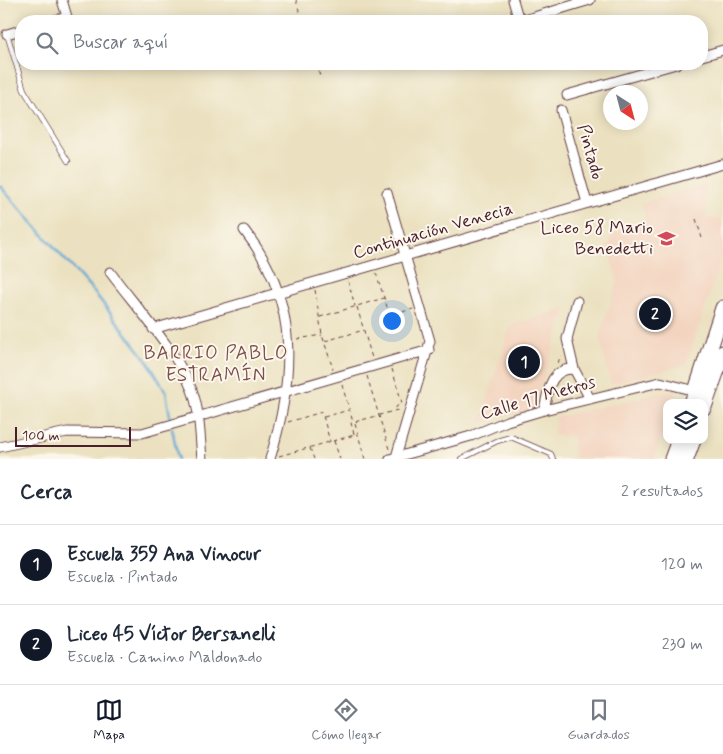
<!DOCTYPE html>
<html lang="es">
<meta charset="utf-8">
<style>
:root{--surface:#fff;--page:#f2f2f3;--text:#1f2937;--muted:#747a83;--line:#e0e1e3;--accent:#111827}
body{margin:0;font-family:Mynerve,sans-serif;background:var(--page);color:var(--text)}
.controls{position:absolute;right:15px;bottom:15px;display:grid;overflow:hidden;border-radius:10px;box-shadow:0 2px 12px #0003}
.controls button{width:45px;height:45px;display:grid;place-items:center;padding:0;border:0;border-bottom:1px solid var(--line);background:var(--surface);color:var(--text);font:25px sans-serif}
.compass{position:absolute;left:603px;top:85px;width:45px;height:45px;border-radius:50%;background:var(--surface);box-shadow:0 2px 12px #0003;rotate:144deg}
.scale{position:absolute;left:15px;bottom:12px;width:116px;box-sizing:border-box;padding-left:5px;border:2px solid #4a1f2b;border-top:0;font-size:14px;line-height:18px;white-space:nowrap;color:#4a1f2b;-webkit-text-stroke:4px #fbf7ec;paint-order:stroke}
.you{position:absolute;left:391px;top:320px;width:18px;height:18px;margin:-12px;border:4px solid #fff;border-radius:50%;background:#1a73e8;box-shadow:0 0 0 8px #1a73e833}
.badge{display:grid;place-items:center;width:32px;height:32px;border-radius:50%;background:var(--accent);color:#fff;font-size:16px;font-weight:700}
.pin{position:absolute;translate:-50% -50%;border:2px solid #fff;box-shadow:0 1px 5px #0006}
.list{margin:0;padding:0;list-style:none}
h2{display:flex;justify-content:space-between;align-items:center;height:65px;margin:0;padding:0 20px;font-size:21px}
h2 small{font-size:16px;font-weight:400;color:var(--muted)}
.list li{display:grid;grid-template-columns:32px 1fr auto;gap:15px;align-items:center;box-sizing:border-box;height:80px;padding:0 20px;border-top:1px solid var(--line)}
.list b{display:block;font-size:19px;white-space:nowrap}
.list p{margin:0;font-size:16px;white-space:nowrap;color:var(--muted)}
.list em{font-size:16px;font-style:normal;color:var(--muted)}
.icon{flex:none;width:28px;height:28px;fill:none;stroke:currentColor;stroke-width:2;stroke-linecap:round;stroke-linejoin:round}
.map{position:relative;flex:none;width:723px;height:459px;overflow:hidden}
.search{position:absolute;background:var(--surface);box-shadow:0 2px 12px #0003;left:15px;right:15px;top:15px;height:55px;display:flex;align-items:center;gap:12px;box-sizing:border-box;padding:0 18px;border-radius:20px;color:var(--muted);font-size:19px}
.sheet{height:225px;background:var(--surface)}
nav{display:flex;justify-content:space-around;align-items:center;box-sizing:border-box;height:70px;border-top:1px solid var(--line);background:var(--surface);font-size:14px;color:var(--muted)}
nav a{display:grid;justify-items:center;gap:2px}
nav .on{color:var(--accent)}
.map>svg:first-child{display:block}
.built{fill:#f3d4bf}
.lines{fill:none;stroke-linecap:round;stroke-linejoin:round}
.stream{stroke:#5ca5d3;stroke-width:2.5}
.lane-casing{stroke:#623c41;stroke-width:6}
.street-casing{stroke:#623c41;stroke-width:11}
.primary-casing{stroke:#623c41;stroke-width:17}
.path{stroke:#623c41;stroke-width:1;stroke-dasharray:4 4;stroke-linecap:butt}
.lane{stroke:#fff;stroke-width:4.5}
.street{stroke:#fff;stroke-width:9}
.primary{stroke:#fff;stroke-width:15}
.labels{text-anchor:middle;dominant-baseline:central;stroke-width:4;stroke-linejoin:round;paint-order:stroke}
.street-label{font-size:18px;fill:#4a1f2b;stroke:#fbf7ec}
.poi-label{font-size:18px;fill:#4a1f2b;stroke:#fbf7ec;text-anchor:end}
.neighbourhood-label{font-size:19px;letter-spacing:1px;fill:#7e4f49;stroke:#fbf7ec}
</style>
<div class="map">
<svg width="723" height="459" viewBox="0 0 723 459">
<rect width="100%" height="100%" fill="#fbf7ec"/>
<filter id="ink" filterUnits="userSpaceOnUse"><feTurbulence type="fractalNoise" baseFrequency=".02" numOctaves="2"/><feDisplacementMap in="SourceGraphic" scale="10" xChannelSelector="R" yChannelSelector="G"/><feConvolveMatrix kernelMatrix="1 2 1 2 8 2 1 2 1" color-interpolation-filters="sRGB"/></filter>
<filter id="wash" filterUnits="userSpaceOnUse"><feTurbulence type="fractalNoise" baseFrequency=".0096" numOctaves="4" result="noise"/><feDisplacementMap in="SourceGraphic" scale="20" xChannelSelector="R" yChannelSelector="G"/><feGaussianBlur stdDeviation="1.12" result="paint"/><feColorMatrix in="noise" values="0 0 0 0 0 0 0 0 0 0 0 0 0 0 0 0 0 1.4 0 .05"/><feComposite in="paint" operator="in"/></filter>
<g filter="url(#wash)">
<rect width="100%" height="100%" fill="#ebe1c0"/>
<g class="built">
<polygon points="706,185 706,218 723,219 723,255 686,365 611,384 599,336 618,282 607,246 615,232 646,221 641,203"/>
<polygon points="566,308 534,408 480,423 510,326"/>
<polygon points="677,389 673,403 667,403 667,420 654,459 574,459 573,437 553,435 556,417"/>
</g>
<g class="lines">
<g class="stream">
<polyline points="0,186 98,297 146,359 166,392 171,422"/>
<polyline points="172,428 178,459"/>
</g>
</g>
</g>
<g filter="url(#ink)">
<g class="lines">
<defs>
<g id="lane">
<polyline points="7,34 24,90 68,161"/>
<polyline points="461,459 497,441 511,437 551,454 553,459"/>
</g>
<g id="street">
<polyline points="513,0 517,14 524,20 590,0"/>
<polyline points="51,21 67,17 62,0"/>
<polyline points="7,34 21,30"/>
<polyline points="702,56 723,50"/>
<polyline points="567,95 676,64"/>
<polyline points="561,110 587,203"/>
<polyline points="387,193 430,341 396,457"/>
<path d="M244,230C300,301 295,377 270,459"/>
<path d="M110,272C136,307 176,350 192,390C200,411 200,437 202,459"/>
<polyline points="577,301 567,339 574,369 590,399"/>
<polyline points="153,329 723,164"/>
<path d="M544,410C548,391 550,368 574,369"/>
<polyline points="0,447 67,432 142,433 429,350"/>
<polyline points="390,459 471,436 507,421 544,410 660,382 696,391"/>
</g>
<g id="primary">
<polyline points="692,403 723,308"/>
<polyline points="704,407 723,353"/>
<polyline points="672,459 679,440"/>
<polyline points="686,459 693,440"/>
</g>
</defs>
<use href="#lane" class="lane-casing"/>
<use href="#street" class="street-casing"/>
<use href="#primary" class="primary-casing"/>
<g class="path">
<polyline points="296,0 302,21"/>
<polyline points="316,64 321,79"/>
<polyline points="696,219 702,238"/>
<polyline points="376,273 390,316"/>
<polyline points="348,281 355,306"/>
<polyline points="315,290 322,335 333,369"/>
<polyline points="357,307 372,358"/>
<polyline points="387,316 413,309"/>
<polyline points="320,317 384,298"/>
<polyline points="297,339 322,335"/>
<polyline points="325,341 364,330"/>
<polyline points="558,363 561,355"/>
<polyline points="392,369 402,403 396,407 397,411"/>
<polyline points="367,376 389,449"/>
<polyline points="342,385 353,422"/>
<polyline points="324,417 349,410"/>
<polyline points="288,422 322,412 330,442"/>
<polyline points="355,424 365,459"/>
<polyline points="354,434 351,423 401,409"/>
<polyline points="334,441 340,459"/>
<polyline points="310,448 314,459"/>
<polyline points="279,456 358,434"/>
</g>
<use href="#lane" class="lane"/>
<use href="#street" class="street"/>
<use href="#primary" class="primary"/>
</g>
</g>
<defs>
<symbol id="school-bare" viewBox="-9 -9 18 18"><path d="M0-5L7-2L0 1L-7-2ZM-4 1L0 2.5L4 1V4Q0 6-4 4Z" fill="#d1495b" stroke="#fbf7ec" stroke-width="2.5" paint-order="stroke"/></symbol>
</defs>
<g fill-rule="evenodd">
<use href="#school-bare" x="654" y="226" width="25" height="25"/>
</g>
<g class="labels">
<g class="street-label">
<text transform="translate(590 152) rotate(74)">Pintado</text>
<text transform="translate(433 231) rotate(-16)">Continuación Venecia</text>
<text transform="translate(538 398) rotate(-16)">Calle 17 Metros</text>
</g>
<g class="poi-label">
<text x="653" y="228">Liceo 58 Mario<tspan x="653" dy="21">Benedetti</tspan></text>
</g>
<g class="neighbourhood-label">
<text x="216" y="353">BARRIO PABLO<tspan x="216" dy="22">ESTRAMÍN</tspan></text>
</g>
</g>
</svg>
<div class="controls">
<button><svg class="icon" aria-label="layers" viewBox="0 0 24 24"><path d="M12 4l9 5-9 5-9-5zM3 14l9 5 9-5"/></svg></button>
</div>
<svg class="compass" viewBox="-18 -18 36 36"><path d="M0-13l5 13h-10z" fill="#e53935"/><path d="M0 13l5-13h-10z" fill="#747a83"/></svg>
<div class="scale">100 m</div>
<div class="you"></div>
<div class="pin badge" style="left:524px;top:362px">1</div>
<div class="pin badge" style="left:655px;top:314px">2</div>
<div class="search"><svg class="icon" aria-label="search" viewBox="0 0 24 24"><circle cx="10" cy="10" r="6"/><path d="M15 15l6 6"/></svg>Buscar aquí</div>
</div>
<section class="sheet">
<h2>Cerca<small>2 resultados</small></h2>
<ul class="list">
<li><span class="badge">1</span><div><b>Escuela 359 Ana Vinocur</b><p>Escuela · Pintado</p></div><em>120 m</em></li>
<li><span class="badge">2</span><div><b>Liceo 45 Víctor Bersanelli</b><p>Escuela · Camino Maldonado</p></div><em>230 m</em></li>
</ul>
</section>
<nav>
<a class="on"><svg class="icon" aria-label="map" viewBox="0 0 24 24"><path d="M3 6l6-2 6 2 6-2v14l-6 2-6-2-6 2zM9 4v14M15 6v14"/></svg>Mapa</a>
<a><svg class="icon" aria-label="directions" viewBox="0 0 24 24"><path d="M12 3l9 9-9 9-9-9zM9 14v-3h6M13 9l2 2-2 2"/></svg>Cómo llegar</a>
<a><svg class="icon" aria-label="saved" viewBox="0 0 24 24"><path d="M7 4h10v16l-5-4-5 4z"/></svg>Guardados</a>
</nav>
